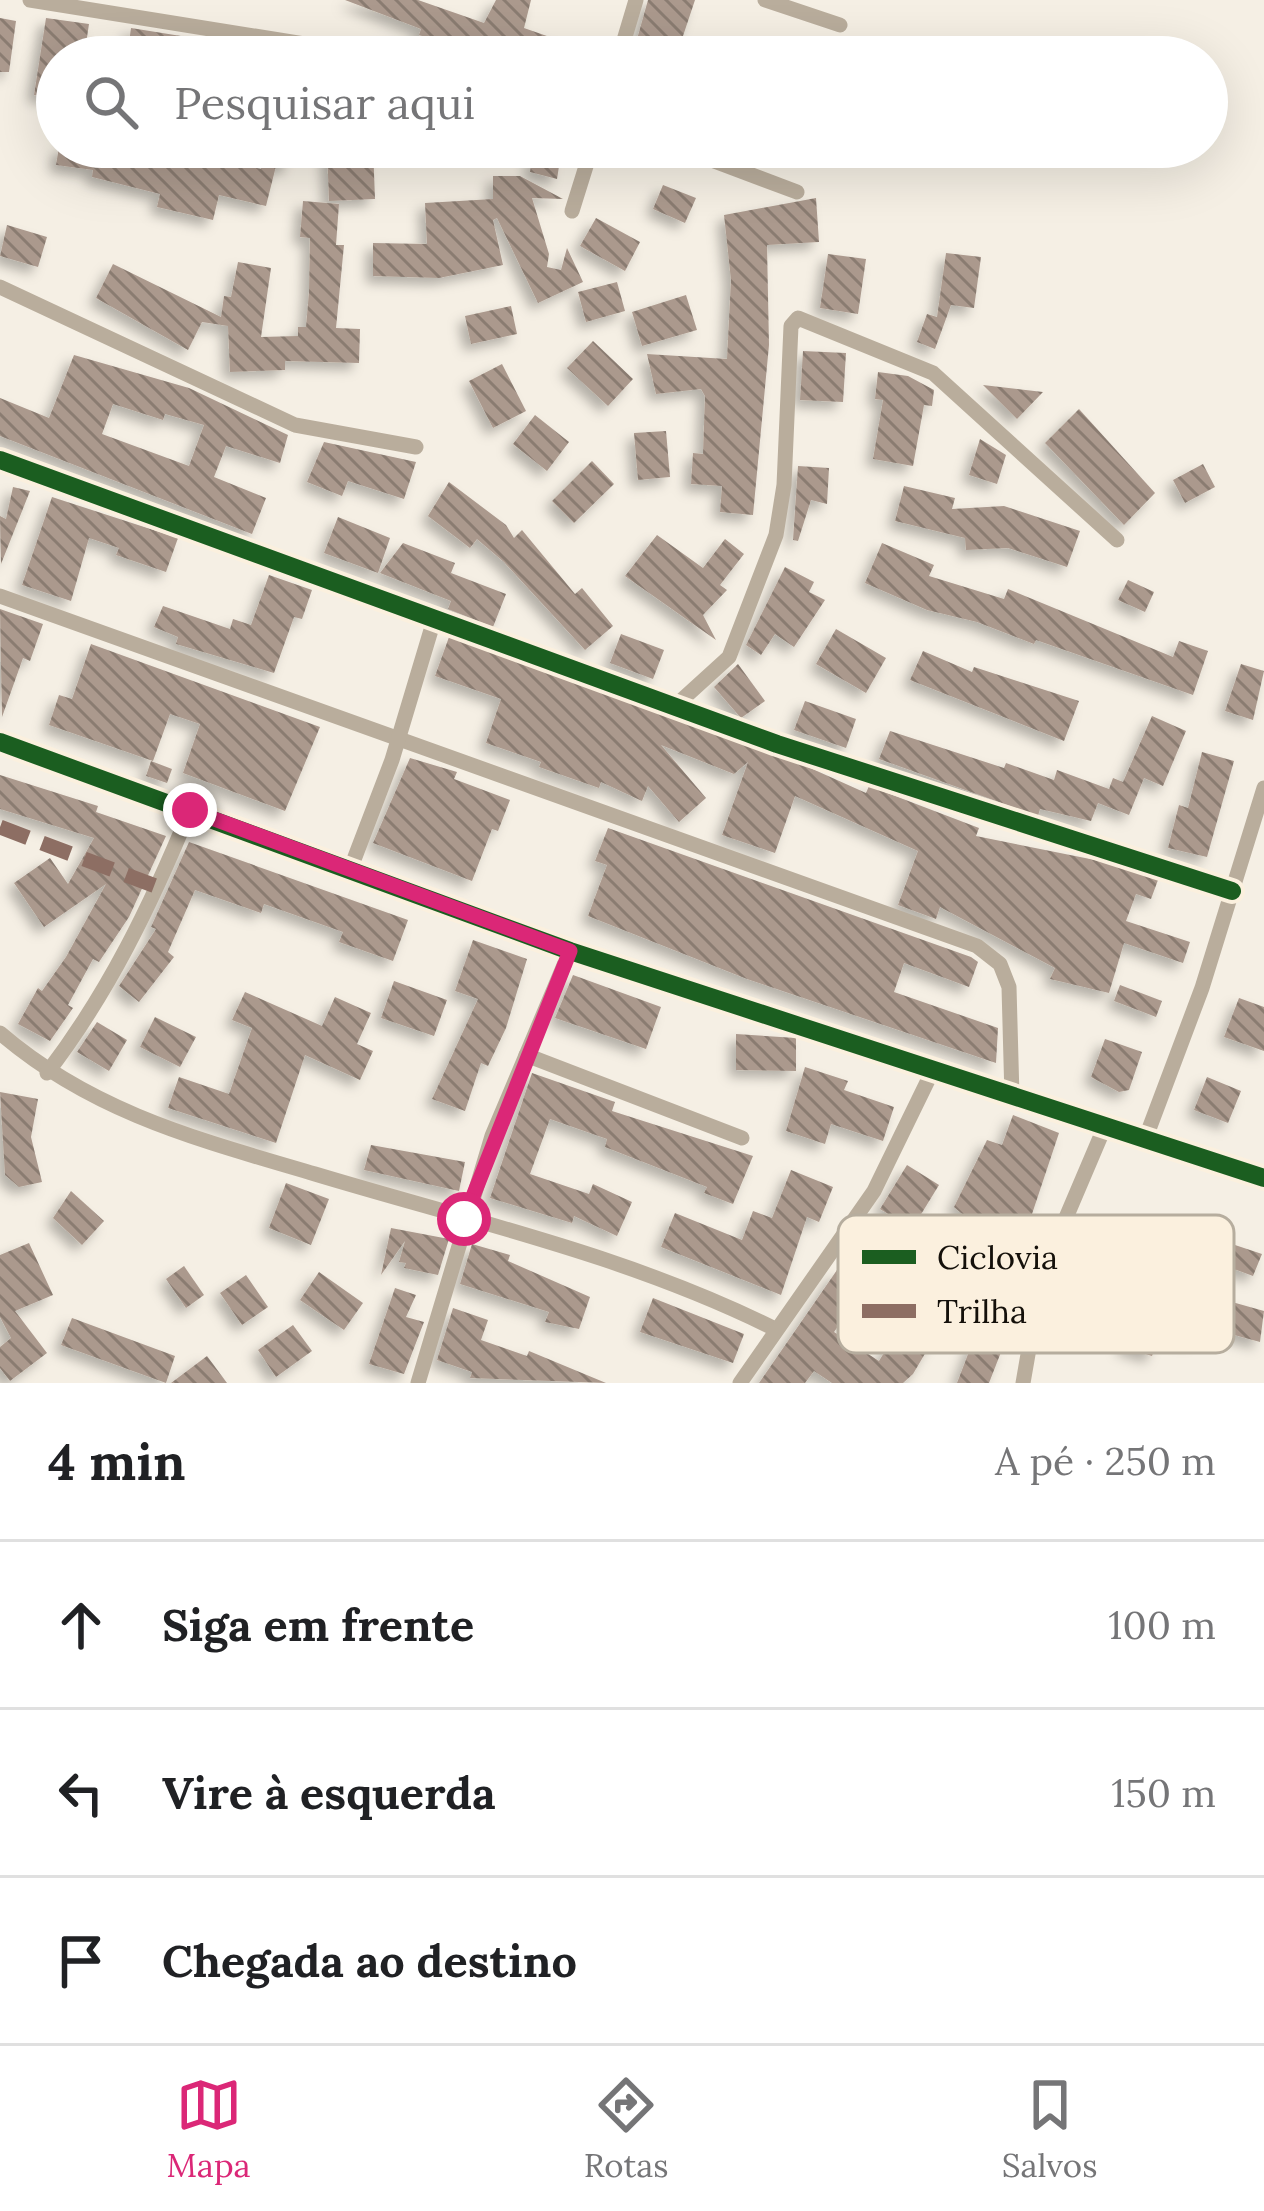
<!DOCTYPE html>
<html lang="pt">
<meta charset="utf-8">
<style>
:root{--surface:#fff;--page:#f6f6f6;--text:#202124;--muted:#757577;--line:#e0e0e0;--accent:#db2777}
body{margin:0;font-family:Lora,serif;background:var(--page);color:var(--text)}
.stop{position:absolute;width:36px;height:36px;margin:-27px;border:9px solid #db2777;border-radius:50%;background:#fff}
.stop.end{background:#db2777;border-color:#fff;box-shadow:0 3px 12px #0008}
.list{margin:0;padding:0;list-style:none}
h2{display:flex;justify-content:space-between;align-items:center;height:156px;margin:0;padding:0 48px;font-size:51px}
h2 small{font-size:39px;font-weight:400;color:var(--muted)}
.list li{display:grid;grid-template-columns:78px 1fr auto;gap:36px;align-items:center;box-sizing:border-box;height:168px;padding:0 48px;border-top:3px solid var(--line)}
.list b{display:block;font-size:45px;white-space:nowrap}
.list em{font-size:39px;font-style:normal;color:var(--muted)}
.icon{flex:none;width:66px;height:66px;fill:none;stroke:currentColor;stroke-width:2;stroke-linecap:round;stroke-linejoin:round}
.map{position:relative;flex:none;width:1264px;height:1383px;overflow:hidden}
.search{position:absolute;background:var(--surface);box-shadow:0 12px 48px #0002;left:36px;right:36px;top:36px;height:132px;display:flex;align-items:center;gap:30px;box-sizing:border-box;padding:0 42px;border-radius:66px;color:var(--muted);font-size:45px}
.sheet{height:660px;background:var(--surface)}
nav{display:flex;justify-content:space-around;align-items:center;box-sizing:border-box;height:168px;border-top:3px solid var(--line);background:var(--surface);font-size:33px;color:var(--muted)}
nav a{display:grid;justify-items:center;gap:6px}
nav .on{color:var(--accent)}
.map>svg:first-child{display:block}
.building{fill:url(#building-back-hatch);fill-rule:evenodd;filter:url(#shadow)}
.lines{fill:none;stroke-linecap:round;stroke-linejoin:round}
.minor{stroke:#b9ad9c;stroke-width:15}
.quiet{stroke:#8d6e63;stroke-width:15;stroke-dasharray:30 15;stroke-linecap:butt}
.cycleway-casing{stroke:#fbf0de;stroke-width:26}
.cycleway{stroke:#1b5e20;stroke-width:18}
.route{stroke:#db2777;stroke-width:15}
.key{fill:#fbf0de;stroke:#b6ad9e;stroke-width:3}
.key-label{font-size:33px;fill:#14100a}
</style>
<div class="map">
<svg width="1264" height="1383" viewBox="0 0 1264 1383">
<defs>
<pattern id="building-back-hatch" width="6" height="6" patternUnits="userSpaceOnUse" patternTransform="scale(3)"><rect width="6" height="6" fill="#ab998d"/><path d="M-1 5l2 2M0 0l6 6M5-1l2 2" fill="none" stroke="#8a7b71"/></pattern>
<filter id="shadow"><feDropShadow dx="-7" dy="7" stdDeviation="6" flood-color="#0004"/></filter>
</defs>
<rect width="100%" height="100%" fill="#f5efe4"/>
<g class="building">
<polygon points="345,0 418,0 484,23 496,0 531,0 524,28 607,57 489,57 419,35 421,29"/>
<polygon points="648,0 695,0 681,42 718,57 632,57"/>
<polygon points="0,18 16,21 9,72 0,72"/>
<polygon points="46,18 89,24 84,57 57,54 57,98 34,95"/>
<polygon points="131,28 262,49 261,57 127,57"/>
<polygon points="804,41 845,52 845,57 800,57"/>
<polygon points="59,147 109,147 168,162 171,148 261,169 262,147 291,147 290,167 276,166 266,206 219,195 213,220 157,207 160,194 92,177 93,170 56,165"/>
<polygon points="327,147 373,147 375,199 329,201"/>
<polygon points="532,157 560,160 557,179 530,172"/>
<polygon points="493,176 520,176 563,199 532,198 549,254 547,267 561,270 567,248 583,282 538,303 497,218 493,220 503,265 439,278 373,276 373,243 427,244 425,203 493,199"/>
<polygon points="663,185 696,198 685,223 653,209"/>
<polygon points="816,198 819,242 767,245 769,345 753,515 720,512 722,486 691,484 693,453 703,454 705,396 701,389 656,394 647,354 727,359 731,280 724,215"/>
<polygon points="303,201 339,204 336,245 344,245 336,328 360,329 359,363 285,361 285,370 230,372 228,326 202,322 188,350 96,298 113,264 221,317 224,296 231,297 238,262 271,268 261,337 298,336 298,327 306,327 309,292 310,238 300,237"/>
<polygon points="596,218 640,242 625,271 580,246"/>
<polygon points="7,225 47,237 38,267 0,256"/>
<polygon points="946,253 981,257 974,308 951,305 935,349 917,342 927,314 937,317"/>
<polygon points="828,254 866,259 858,314 820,308"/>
<polygon points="617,282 625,311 586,322 578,292"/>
<polygon points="686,295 697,330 642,346 632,312"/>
<polygon points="511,306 517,334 471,344 465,316"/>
<polygon points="593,341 633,379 608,406 567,368"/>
<polygon points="803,351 846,353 843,402 800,400"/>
<path d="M74,355L189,388L288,435L280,463L226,446L214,477L266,498L252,534L0,436V398L49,418ZM113,404L163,420L165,414L204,425L189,466L102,434Z"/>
<polygon points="502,364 526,411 493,428 469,381"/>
<polygon points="878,372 908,376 934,390 932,406 924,405 913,466 873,459 883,400 875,399"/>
<polygon points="983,385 1043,392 1017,419"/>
<polygon points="1079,409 1155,493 1124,525 1045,443"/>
<polygon points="535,415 569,442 547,471 513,444"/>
<polygon points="666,431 670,477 638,480 634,433"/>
<polygon points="980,439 1006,455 997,484 969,475"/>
<polygon points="324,442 416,462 404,499 348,481 342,496 307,482"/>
<polygon points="592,461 614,484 574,523 552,501"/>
<polygon points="1203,464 1215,487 1185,503 1173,480"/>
<polygon points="798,466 829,468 827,504 811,500 798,541 793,540"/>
<polygon points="449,482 506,525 514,538 522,530 575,594 582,588 613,626 585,650 504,562 477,539 470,548 428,516"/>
<polygon points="904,486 955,498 952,509 1004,506 1080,531 1067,567 1008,548 966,550 965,538 895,521"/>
<polygon points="13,487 30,491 1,564 0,516 6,519"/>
<polygon points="52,497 178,538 166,572 116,555 119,548 89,538 71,601 22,585"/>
<polygon points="338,517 390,538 378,573 324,553"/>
<polygon points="657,535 703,568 725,539 744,554 720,585 727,590 703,615 716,640 625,576"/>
<polygon points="403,543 455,563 451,573 506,594 493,627 448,609 451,601 380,573"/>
<polygon points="882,543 934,565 929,576 1004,599 1008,589 1173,657 1179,641 1208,651 1193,695 1036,640 1034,644 977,622 927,610 865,583"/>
<polygon points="785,567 814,582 809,592 825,600 794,647 775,634 761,655 746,645"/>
<polygon points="269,575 312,590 302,619 294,617 274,673 176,644 178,637 154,627 163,606 230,629 233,619 251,625"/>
<polygon points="1128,580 1154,592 1145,612 1118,600"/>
<polygon points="0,609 43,624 30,661 23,658 2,717"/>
<polygon points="836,629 886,658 866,693 816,664"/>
<polygon points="621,634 664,650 653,679 610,663"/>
<polygon points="449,637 808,767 866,793 869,786 979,828 976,836 1100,861 1158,880 1151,899 1136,894 1126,921 1190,942 1183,963 1124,943 1109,993 1050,979 1055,968 940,907 936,919 898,905 918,851 795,796 775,853 722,835 748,762 734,774 661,745 706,798 679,822 648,786 642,801 601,782 599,788 539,767 541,762 486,743 501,699 435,676"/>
<polygon points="91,644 320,727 285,811 183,773 200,724 170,714 153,761 49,725 59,695 72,699"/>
<polygon points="923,651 972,672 974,667 1079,701 1064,741 910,680"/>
<polygon points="738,664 765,701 741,718 714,687"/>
<polygon points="1241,664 1264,671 1253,720 1225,711"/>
<polygon points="805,701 856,719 846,748 794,730"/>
<polygon points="1152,716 1186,731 1163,786 1144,778 1129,815 1098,803 1091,821 1040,809 1038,816 879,759 890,731 1004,768 1006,763 1054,780 1057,770 1109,789 1113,778 1123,782"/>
<polygon points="1202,752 1234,761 1207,857 1168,848 1179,805 1188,808"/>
<polygon points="410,758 457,772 454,779 510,800 498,831 492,829 472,881 373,843"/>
<polygon points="151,761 172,769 167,783 146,776"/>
<polygon points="0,775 98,806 96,812 166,836 129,917 99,962 93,959 68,1005 73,1008 50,1041 18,1024 38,988 42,991 66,957 106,884 44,927 14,883 50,858 68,884 94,838 0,809"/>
<polygon points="608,828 971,957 978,962 969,987 904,963 894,992 998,1028 996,1063 747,979 588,916 607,865 595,861"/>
<polygon points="189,842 408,920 393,961 339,942 343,932 264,904 261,913 195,890 168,952 174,957 139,1002 119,986 156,929 151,927"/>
<polygon points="473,940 527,959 506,1028 488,1066 481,1063 465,1111 432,1099 478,999 455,991"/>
<polygon points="573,975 661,1007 646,1049 555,1018"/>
<polygon points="394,981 447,1000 434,1036 381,1018"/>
<polygon points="1120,985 1162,1001 1156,1017 1114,1001"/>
<polygon points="245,992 322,1026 335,997 371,1013 357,1044 373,1051 360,1080 305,1055 276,1143 168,1108 179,1077 229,1094 252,1028 232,1020"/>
<polygon points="1239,998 1264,1007 1264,1051 1224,1037"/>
<polygon points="155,1017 196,1037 180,1067 140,1047"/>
<polygon points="97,1022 127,1040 109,1071 77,1052"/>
<polygon points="736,1034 796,1038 796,1071 736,1070"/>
<polygon points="1105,1039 1142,1052 1129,1090 1119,1092 1091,1077"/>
<polygon points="805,1067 848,1081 844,1090 894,1107 883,1141 831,1124 825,1144 786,1131"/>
<polygon points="532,1073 615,1102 612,1111 753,1156 733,1204 704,1193 707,1187 605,1147 607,1139 550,1119 530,1174 589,1194 593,1184 632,1202 617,1236 574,1216 572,1223 490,1198"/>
<polygon points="1207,1077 1241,1091 1228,1123 1194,1110"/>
<polygon points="0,1092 38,1099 31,1137 42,1182 19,1187 5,1175"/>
<polygon points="1013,1115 1059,1133 1024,1238 996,1284 962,1263 982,1231 954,1207 987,1140 1002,1145"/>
<polygon points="371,1145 465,1162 459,1191 364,1170"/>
<polygon points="907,1165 939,1185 912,1229 880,1209"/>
<polygon points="791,1170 833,1187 819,1222 807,1217 781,1295 661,1247 675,1213 742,1240 753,1211 772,1218"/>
<polygon points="286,1183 329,1199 311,1245 269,1228"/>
<polygon points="71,1191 104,1221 82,1245 53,1218"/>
<polygon points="391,1228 449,1239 438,1275 404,1268 406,1263 399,1262 405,1241 381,1275"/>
<polygon points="1199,1233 1262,1254 1253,1276 1215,1262 1211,1279 1189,1274"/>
<polygon points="29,1243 53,1295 15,1311 47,1353 10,1381 0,1368 0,1347 11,1338 0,1317 0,1255"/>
<polygon points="472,1244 510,1255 508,1261 590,1297 579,1329 545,1322 549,1312 460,1284"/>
<polygon points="184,1266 204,1295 186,1308 166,1279"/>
<polygon points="1143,1267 1183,1278 1171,1318 1197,1326 1193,1340 1161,1331 1152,1356 1123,1347"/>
<polygon points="837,1270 864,1290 834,1332 879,1361 906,1317 936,1335 913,1374 903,1383 832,1383 814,1371 805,1383 759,1383"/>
<polygon points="319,1272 363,1303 344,1330 300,1300"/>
<polygon points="246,1275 268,1307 242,1325 220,1293"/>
<polygon points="395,1288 416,1295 406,1317 424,1322 404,1374 369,1364"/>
<polygon points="653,1298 744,1334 733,1363 640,1332"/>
<polygon points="1225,1300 1264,1311 1260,1342 1216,1330"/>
<polygon points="453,1308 488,1320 481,1340 527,1356 529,1351 606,1383 470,1378 472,1372 437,1360"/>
<polygon points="72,1318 175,1356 166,1383 61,1345"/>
<polygon points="293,1325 312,1351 276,1377 258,1350"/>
<polygon points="975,1336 1003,1347 989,1383 957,1383"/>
<polygon points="207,1356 227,1383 171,1383"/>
</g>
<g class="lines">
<g class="minor">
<polyline points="30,0 385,57"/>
<polyline points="765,0 840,25"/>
<polyline points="619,57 636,0"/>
<polyline points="677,147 797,192"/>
<polyline points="572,211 592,147"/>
<polyline points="0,287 295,425 416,447"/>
<polyline points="0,460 777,744 1232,891"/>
<polyline points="0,596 977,946 1000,964 1009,987 1012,1097"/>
<polyline points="674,707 729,657 776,535 784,485 791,326 798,318 933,373 1117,540"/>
<polyline points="0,742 570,951 1264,1178"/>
<polyline points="350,870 392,760 434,620"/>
<path d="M0,1033C93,1113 200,1140 315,1174C471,1221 629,1256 775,1329"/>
<polyline points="526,1055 742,1138"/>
<path d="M47,1073C109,992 151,905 190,810"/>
<polyline points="1146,1137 1202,988 1264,788"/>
<polyline points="418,1383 492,1136 570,951"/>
<polyline points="740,1383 874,1191 932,1072"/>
<polyline points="1023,1383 1031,1337 1048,1297 1048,1260 1105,1126"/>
</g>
<polyline class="quiet" points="0,827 158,887"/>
<defs>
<g id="cycleway">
<polyline points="0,460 777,744 1232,891"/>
<polyline points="0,742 570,951 1264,1178"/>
</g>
</defs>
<use href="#cycleway" class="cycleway-casing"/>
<use href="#cycleway" class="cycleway"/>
</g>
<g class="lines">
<polyline class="route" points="190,810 570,951 464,1219"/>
</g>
<rect x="838" y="1215" width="396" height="138" rx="18" class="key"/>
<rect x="862" y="1250" width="54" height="14" fill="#1b5e20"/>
<rect x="862" y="1304" width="54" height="14" fill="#8d6e63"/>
<g class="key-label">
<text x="937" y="1269">Ciclovia</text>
<text x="937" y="1323">Trilha</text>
</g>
</svg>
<div class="stop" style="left:464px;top:1219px"></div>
<div class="stop end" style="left:190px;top:810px"></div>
<div class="search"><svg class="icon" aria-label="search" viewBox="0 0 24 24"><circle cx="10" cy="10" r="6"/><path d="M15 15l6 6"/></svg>Pesquisar aqui</div>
</div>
<section class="sheet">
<h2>4 min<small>A pé · 250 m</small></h2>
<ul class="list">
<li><svg class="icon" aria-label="ahead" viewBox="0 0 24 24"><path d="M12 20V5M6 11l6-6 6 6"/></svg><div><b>Siga em frente</b></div><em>100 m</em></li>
<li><svg class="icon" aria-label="left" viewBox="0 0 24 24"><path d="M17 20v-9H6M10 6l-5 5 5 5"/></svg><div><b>Vire à esquerda</b></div><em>150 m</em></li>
<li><svg class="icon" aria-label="arrive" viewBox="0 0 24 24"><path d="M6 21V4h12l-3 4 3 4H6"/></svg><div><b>Chegada ao destino</b></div></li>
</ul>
</section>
<nav>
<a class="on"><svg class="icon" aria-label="map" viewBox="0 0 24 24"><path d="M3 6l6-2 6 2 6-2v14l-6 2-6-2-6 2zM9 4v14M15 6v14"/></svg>Mapa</a>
<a><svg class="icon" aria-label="directions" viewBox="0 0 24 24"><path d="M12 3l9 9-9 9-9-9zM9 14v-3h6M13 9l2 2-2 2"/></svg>Rotas</a>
<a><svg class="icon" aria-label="saved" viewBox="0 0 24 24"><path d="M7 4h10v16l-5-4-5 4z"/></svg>Salvos</a>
</nav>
